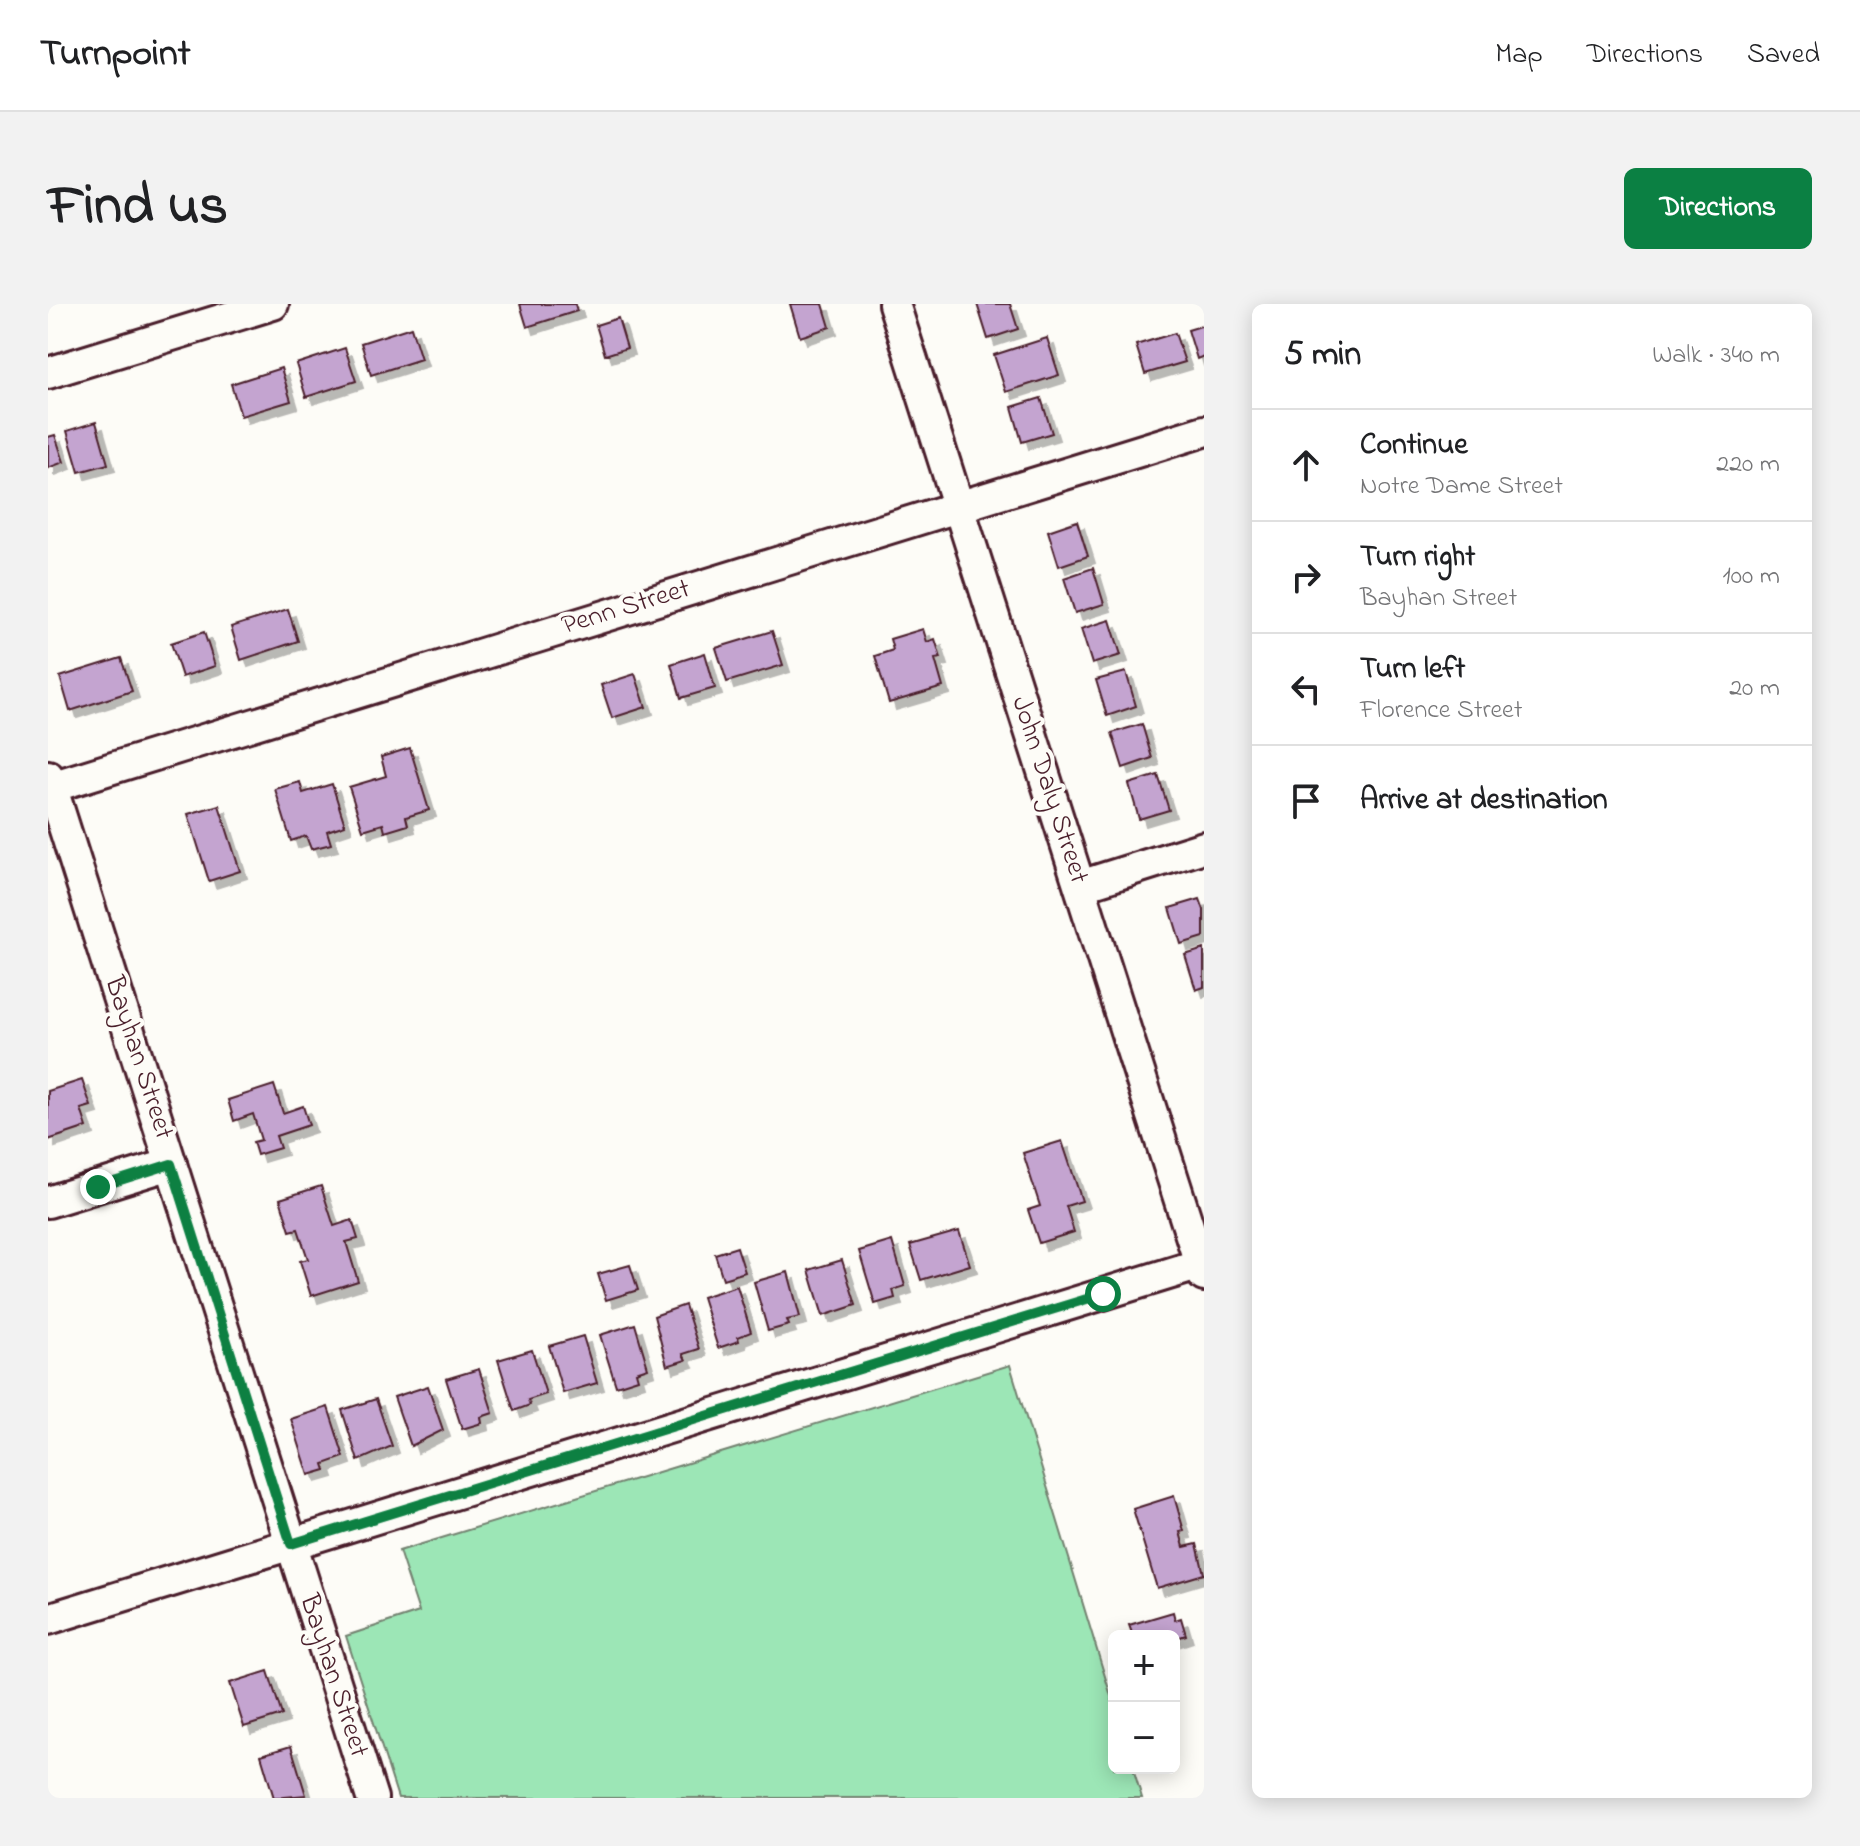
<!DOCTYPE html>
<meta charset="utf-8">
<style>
:root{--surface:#fff;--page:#f2f2f2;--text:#202124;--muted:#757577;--line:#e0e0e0;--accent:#0b8043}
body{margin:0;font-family:"Indie Flower",sans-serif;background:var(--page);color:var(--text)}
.controls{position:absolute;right:24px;bottom:24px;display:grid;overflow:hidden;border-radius:12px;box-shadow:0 4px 20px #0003}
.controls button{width:72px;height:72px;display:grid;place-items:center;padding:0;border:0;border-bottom:2px solid var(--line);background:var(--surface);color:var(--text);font:40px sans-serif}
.stop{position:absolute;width:24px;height:24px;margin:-18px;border:6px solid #0b8043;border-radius:50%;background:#fff}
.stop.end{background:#0b8043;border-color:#fff;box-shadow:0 2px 8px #0008}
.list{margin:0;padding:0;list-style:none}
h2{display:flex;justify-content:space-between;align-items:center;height:104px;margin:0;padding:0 32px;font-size:34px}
h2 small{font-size:26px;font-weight:400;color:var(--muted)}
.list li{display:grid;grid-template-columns:52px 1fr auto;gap:24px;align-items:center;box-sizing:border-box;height:112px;padding:0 32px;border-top:2px solid var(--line)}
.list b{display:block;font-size:30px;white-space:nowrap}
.list p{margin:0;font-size:26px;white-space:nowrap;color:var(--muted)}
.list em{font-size:26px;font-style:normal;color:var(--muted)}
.icon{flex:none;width:44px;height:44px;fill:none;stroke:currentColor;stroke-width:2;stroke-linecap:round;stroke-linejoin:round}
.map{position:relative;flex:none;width:1156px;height:1494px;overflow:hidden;border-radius:12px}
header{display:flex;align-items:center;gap:48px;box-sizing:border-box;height:112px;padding:0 40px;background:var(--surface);border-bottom:2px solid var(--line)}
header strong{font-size:38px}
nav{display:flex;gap:44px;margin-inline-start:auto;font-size:28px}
.intro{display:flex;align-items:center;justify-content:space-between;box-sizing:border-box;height:192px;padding:0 48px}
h1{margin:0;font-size:56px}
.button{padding:20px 36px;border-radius:12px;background:var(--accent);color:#fff;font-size:28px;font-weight:700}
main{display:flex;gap:48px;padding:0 48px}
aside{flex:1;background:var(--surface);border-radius:12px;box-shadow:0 4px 20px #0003}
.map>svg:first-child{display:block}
.green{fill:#9ce6b6;stroke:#738270;stroke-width:2}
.building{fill:#c4a4d0;stroke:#4a1f2b;stroke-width:2;filter:url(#shadow)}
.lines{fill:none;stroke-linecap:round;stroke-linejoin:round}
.minor-casing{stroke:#4a1f2b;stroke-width:36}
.minor{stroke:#fdfcf7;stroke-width:30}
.route{stroke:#0b8043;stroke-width:10}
.labels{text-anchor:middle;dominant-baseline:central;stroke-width:8;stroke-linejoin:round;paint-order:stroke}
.street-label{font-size:28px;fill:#4a1f2b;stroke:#fdfcf7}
</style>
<header>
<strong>Turnpoint</strong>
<nav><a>Map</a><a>Directions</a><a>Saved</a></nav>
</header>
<div class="intro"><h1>Find us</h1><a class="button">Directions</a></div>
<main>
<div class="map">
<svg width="1156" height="1494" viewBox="0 0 1156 1494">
<defs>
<filter id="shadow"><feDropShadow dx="7" dy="7" stdDeviation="0" flood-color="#0004"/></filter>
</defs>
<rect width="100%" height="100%" fill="#fdfcf7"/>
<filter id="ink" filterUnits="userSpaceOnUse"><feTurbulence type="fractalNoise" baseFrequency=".0125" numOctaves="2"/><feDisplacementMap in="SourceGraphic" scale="16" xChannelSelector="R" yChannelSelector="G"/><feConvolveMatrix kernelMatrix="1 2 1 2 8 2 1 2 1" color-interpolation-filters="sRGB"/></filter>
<g filter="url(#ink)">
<polygon class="green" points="962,1061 1066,1402 1066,1464 1085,1464 1094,1494 350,1494 298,1332 371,1308 351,1247"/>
<g class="building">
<polygon points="472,0 527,0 529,7 479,23"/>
<polygon points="742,0 775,0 782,23 752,33"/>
<polygon points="929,0 962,0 970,25 940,35"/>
<polygon points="570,14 579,44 557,51 548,21"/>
<polygon points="1156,21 1156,52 1149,55 1140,26"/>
<polygon points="363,23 373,55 323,71 313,39"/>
<polygon points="1127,29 1137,58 1097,70 1088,41"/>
<polygon points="999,34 1011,71 958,88 946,51"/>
<polygon points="297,44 308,77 258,93 248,60"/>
<polygon points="233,64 243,97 193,112 183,80"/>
<polygon points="993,94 1004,129 974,138 964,103"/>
<polygon points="48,118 60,160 31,168 19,127"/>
<polygon points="7,131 16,158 0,164 0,133"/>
<polygon points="1029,217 1040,252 1011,262 1000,227"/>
<polygon points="1045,264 1056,300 1027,309 1016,274"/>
<polygon points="240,305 250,337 193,356 183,323"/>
<polygon points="1062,316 1073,351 1044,360 1033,325"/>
<polygon points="875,325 879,338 887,335 893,354 887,355 895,383 841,399 827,352 845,346 842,335"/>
<polygon points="724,327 735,361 679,378 668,344"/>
<polygon points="156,328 167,362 134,373 123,339"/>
<polygon points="657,349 667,384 633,394 623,360"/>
<polygon points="73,354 84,387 22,407 12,373"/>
<polygon points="1078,368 1088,402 1059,412 1048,376"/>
<polygon points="587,370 598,403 564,414 553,381"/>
<polygon points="1094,420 1104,454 1075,464 1064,429"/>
<polygon points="362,444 381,506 358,513 360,521 337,528 335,520 315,526 301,483 338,472 333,453"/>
<polygon points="1110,471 1121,506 1091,515 1081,480"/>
<polygon points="252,478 255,489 284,480 297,521 279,527 283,540 263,545 258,532 243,537 227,485"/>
<polygon points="171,501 192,567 161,577 140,510"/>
<polygon points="1152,595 1156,606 1156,633 1133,640 1122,604"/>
<polygon points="1156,645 1156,683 1148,686 1137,651"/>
<polygon points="34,776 43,802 33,805 39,823 0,836 0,787"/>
<polygon points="226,781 235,809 255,802 261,821 228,832 232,844 209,851 205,838 213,836 205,810 186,817 180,796"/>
<polygon points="1014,837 1034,897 1018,902 1026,928 991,939 980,906 992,902 975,849"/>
<polygon points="273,882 286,922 304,916 310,935 298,938 310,977 263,992 252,957 260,955 250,925 242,927 232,895"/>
<polygon points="911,927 922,961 873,976 862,941"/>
<polygon points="844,937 857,982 845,986 847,994 827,1000 811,947"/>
<polygon points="689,943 697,968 675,975 667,950"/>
<polygon points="794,956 808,1001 775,1012 761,966"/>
<polygon points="582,961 590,986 558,996 550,970"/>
<polygon points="740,968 752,1013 739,1016 741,1021 720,1027 706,978"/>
<polygon points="689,982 703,1028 690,1033 691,1037 670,1044 654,993"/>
<polygon points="637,1001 651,1045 635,1050 638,1056 619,1062 606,1012"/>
<polygon points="587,1020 600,1064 588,1068 590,1075 568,1082 552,1031"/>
<polygon points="535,1032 549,1079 515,1089 501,1042"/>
<polygon points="484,1046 498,1090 480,1096 482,1101 466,1107 450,1056"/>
<polygon points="431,1065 445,1109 433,1113 434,1119 414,1125 398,1075"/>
<polygon points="380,1082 395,1126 363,1142 346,1093"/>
<polygon points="328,1095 344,1142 310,1157 294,1106"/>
<polygon points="280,1103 296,1153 276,1160 278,1166 261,1171 243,1115"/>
<polygon points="1126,1192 1136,1227 1132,1228 1136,1243 1149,1240 1156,1270 1109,1284 1085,1205"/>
<polygon points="1125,1308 1127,1316 1133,1314 1138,1331 1126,1335 1126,1332 1085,1332 1081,1321"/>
<polygon points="220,1367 234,1411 196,1423 182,1379"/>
<polygon points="243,1442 258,1491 226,1494 213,1451"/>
</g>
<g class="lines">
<defs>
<g id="minor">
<polyline points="846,0 1156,972"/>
<polyline points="0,69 225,0"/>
<polyline points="0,472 324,1494"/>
<polyline points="0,484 1156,127"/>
<polyline points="1032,582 1156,543"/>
<polyline points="0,898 123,860"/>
<polyline points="0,1315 1156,959"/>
</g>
</defs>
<use href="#minor" class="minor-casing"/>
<use href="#minor" class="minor"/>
</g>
</g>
<g class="lines" filter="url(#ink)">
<polyline class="route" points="50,883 123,860 243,1240 1055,990"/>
</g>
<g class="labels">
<g class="street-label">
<text transform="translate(578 304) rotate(-17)">Penn Street</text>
<text transform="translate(1001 486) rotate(72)">John Daly Street</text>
<text transform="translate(90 754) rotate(72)">Bayhan Street</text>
<text transform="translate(285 1372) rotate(72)">Bayhan Street</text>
</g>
</g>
</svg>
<div class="controls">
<button>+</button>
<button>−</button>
</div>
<div class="stop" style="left:1055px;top:990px"></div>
<div class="stop end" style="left:50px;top:883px"></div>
</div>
<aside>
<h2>5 min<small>Walk · 340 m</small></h2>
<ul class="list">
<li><svg class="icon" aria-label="ahead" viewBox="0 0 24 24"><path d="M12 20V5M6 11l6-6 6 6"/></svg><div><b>Continue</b><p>Notre Dame Street</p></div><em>220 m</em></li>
<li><svg class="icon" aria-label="right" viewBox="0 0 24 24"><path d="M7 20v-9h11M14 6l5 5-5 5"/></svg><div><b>Turn right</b><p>Bayhan Street</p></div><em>100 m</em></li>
<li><svg class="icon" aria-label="left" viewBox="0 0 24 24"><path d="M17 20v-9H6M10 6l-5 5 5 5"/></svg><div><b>Turn left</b><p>Florence Street</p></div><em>20 m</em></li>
<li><svg class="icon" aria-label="arrive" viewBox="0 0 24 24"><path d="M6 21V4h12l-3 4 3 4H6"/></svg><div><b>Arrive at destination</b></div></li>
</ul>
</aside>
</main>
